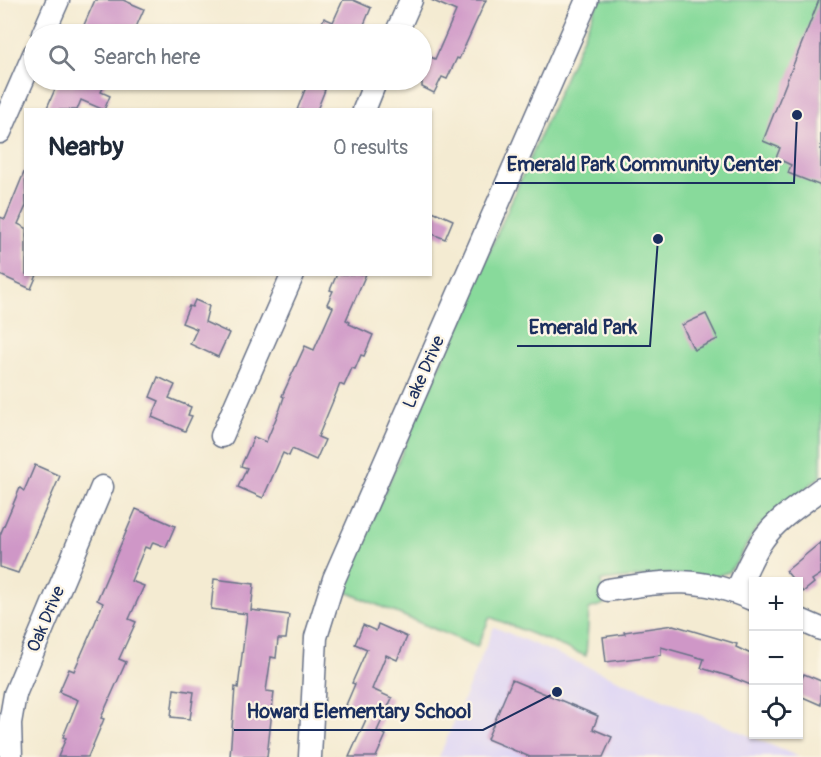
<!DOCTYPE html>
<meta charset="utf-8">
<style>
:root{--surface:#fff;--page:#f6f6f7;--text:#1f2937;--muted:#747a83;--line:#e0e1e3}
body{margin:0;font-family:Pangolin,sans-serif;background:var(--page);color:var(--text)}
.controls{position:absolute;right:18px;bottom:18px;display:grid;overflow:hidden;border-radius:0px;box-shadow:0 2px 4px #0004}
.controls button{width:54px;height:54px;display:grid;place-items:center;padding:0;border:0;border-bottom:2px solid var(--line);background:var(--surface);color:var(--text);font:30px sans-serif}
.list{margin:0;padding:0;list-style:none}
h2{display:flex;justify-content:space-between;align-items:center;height:78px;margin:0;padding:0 24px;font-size:26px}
h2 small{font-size:20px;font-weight:400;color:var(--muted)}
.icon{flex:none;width:33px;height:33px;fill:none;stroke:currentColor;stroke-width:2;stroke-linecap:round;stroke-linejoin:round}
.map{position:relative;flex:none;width:821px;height:757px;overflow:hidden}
.search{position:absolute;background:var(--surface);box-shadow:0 2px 4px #0004;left:24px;top:24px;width:408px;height:66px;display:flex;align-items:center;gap:15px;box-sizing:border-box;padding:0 21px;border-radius:33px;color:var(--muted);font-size:22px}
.panel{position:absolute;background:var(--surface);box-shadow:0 2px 4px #0004;left:24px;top:108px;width:408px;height:168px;border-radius:0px}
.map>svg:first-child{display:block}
.built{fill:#ded5f5}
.green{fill:#88da9b;stroke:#52847c;stroke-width:1.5}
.building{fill:#cf97c7}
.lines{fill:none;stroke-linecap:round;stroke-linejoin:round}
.minor-casing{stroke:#677187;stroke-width:25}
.minor{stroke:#fff;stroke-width:22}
.labels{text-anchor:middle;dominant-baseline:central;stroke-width:4.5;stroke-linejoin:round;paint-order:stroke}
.street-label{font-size:18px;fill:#1b2f5e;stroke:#fcf5e5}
.leader{fill:none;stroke:#1b2f5e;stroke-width:2}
.callout-dot{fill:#1b2f5e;stroke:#fcf5e5;stroke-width:2}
.callout-label{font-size:20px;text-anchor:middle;font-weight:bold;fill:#1b2f5e;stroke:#fcf5e5;stroke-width:4.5;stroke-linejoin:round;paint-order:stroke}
</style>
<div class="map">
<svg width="821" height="757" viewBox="0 0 821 757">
<rect width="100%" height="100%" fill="#fcf5e5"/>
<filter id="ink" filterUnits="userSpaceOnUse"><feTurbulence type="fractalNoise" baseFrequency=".0167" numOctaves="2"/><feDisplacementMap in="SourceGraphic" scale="12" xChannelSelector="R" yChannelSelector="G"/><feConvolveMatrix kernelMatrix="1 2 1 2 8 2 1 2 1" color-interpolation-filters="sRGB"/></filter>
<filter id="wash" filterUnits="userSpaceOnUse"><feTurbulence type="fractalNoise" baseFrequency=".008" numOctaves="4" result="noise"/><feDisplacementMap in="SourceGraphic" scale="24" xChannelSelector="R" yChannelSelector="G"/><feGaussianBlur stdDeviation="1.35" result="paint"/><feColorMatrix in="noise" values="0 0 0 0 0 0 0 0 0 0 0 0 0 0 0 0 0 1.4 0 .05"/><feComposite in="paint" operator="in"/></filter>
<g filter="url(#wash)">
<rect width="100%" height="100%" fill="#f4ebd2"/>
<polygon class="built" points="494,627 799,757 439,757"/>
<polygon class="green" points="599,0 817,0 821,2 821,476 756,529 736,563 728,572 714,577 665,574 601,581 604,604 589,609 586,656 490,617 477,647 342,590"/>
<g id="blocks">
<g class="building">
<polygon points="95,0 123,0 144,9 133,34 80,34"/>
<polygon points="343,0 353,0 371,8 360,34 362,34 317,34 324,18 333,22"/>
<polygon points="431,0 486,0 459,59 457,58 447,79 442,77 434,93 422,87 422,65 426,55 435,59 456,11"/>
<polygon points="819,0 821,0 821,186 788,173 791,165 776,158 780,148 763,141"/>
<polygon points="59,80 72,85 75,80 107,80 101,92 110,96 104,110 81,100 77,110 46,110"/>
<polygon points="308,82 325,90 317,110 297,110"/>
<polygon points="25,170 26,206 18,224 26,228 26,274 37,275 31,289 0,275 0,217 5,219"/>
<polygon points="430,210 453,220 445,239 430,233"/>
<polygon points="337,274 366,274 346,320 350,322 349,324 373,335 364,356 361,355 355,369 352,368 344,386 340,384 318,437 325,440 316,460 292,449 289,456 283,453 263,498 238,487 247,468 241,466 254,437 266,442 280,409 284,397 282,396 305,346 314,350 333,307 327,304 333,291 330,290"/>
<polygon points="195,300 209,306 205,322 229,333 218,357 190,344 197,329 182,323 189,306 192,307"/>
<polygon points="706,314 718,339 694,350 682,325"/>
<polygon points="158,377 175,385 169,398 191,407 188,415 192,416 185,431 152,417 159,401 150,397"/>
<polygon points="35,465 60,476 18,573 0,567 0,535 20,488 24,491"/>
<polygon points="136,509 175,526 166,547 153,542 150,549 145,547 131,581 144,586 129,619 136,622 119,659 126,662 101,718 104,719 88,757 58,757 66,738 63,737 78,700 59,692 69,669 74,671 92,630 103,603 97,600"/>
<polygon points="821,542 821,574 812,580 814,583 803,592 798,586 798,582 795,582 786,571"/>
<polygon points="214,579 254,584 251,610 289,615 286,639 278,639 276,658 271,657 266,691 274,692 267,757 230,757 235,687 238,688 247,614 211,609"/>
<polygon points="378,624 407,637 397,660 386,655 372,689 392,698 377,731 386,735 376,757 349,757 368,715 346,705 355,684 352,683 367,649 355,644 363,625 376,631"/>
<polygon points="673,625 737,644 736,647 753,655 753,686 731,677 701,668 704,659 661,647 661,655 606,662 603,637 625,634 624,632"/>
<polygon points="804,674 821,681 821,705 798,695 798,687"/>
<polygon points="512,680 598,716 593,729 612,737 603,757 530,757 487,739"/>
<polygon points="174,689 194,692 190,719 171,717"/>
</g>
</g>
</g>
<g filter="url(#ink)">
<use href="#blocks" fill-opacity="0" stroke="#677187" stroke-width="1.5"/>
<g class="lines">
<defs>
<g id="minor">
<polyline points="43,34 58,0"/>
<polyline points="396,34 411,0"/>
<polyline points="364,110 376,80"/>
<polyline points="0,132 34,54"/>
<polyline points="222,436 293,274"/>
<path d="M608,590C666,581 697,575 754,600"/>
<path d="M736,592C745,574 752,554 764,538C778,518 802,504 821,489"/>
<polyline points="798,619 821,629"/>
<polyline points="11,757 10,723 15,694 102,487"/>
<polyline points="310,757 316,637 334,579 587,0"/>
</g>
</defs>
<use href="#minor" class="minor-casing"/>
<use href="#minor" class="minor"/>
</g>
</g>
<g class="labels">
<g class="street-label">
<text transform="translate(424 372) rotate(-66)">Lake Drive</text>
<text transform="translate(46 619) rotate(-67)">Oak Drive</text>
</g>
</g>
<path class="leader" d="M797 115L794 183H495M658 239L650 346H517M557 692L483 730H234"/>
<g class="callout-dot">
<circle cx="797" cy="115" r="6"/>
<circle cx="658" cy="239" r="6"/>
<circle cx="557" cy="692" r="6"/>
</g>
<g class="callout-label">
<text x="644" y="171">Emerald Park Community Center</text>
<text x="583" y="334">Emerald Park</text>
<text x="359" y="718">Howard Elementary School</text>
</g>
</svg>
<div class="controls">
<button>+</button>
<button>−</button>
<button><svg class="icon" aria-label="locate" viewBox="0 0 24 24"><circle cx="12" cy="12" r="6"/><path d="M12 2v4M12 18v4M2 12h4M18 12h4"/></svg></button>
</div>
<div class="search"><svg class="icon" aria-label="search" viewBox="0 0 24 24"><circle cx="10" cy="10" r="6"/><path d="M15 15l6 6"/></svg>Search here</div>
<section class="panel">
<h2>Nearby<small>0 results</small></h2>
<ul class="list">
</ul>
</section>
</div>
